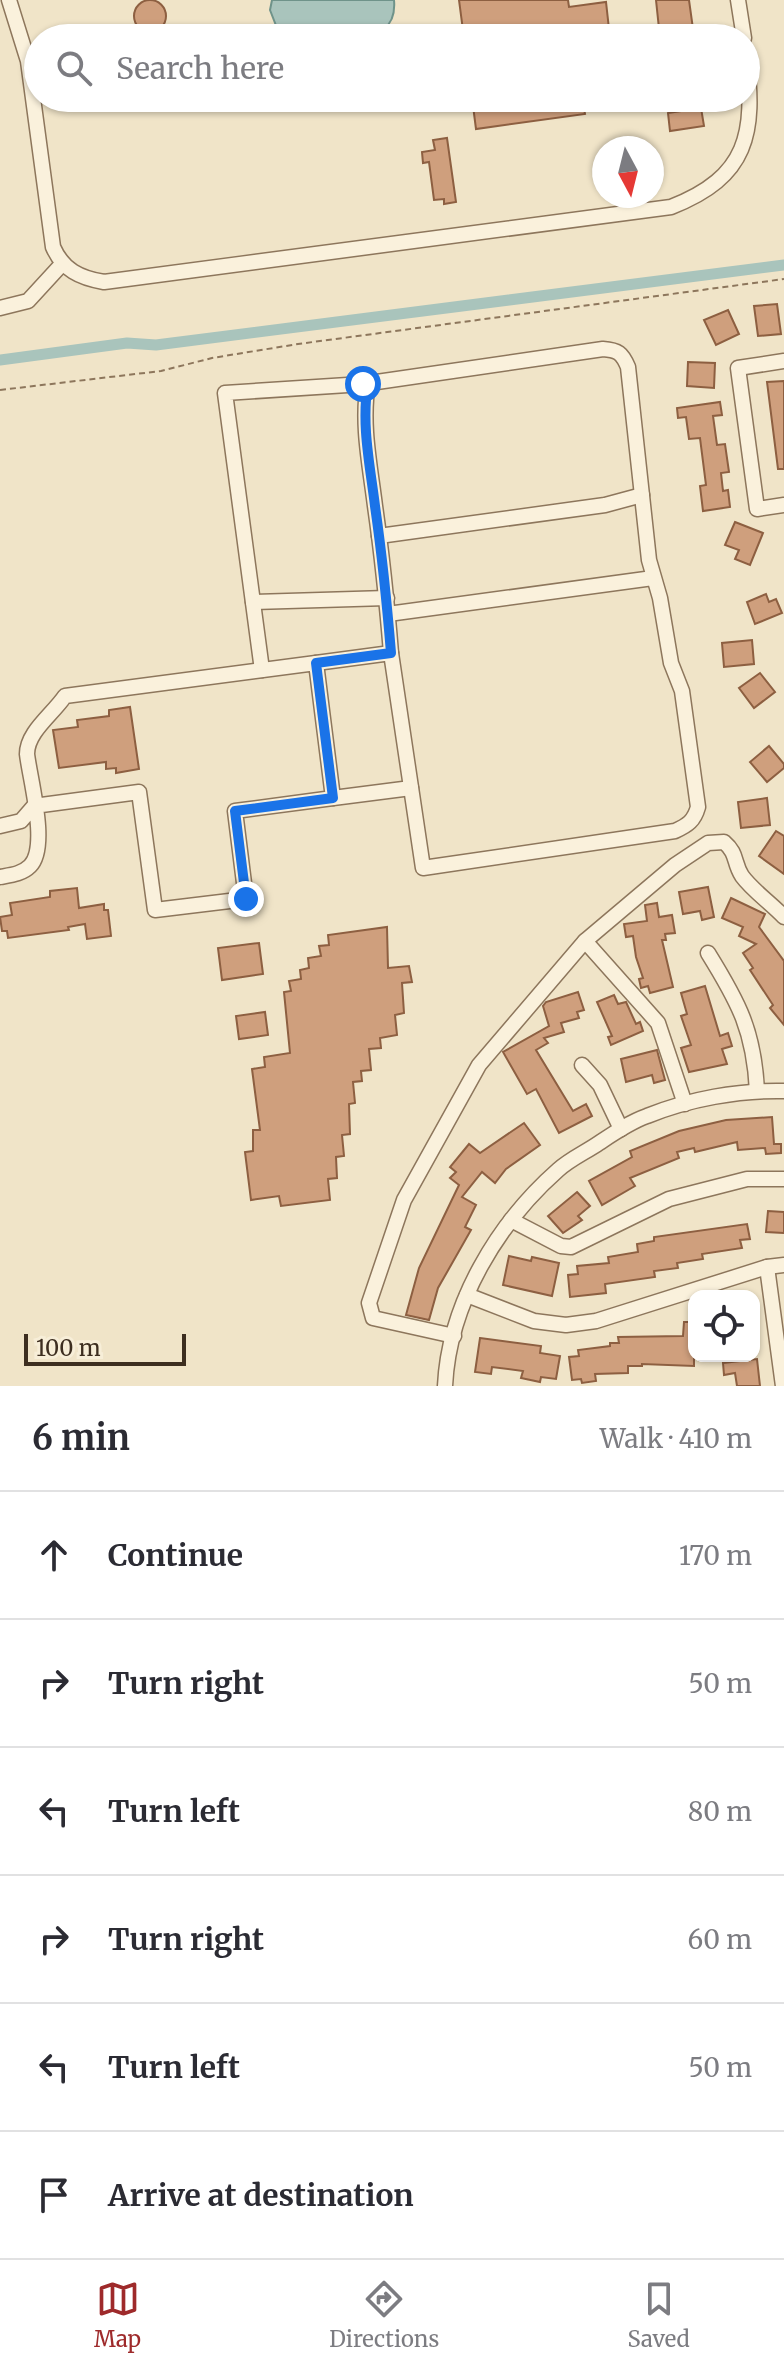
<!DOCTYPE html>
<meta charset="utf-8">
<style>
:root{--surface:#fff;--page:#f7f7f7;--text:#2b2b33;--muted:#7c7c81;--line:#e1e1e2;--accent:#9e2a2b}
body{margin:0;font-family:Merriweather,serif;background:var(--page);color:var(--text)}
.controls{position:absolute;right:24px;bottom:24px;display:grid;overflow:hidden;border-radius:16px;box-shadow:0 2px 6px #0004}
.controls button{width:72px;height:72px;display:grid;place-items:center;padding:0;border:0;border-bottom:2px solid var(--line);background:var(--surface);color:var(--text);font:40px sans-serif}
.compass{position:absolute;left:592px;top:136px;width:72px;height:72px;border-radius:50%;background:var(--surface);box-shadow:0 2px 6px #0004;rotate:173deg}
.scale{position:absolute;left:24px;bottom:20px;width:162px;box-sizing:border-box;padding-left:8px;border:4px solid #3d2e20;border-top:0;font-size:22px;line-height:28px;white-space:nowrap;color:#3d2e20;-webkit-text-stroke:6px #f7eed8;paint-order:stroke}
.stop{position:absolute;width:24px;height:24px;margin:-18px;border:6px solid #1a73e8;border-radius:50%;background:#fff}
.stop.end{background:#1a73e8;border-color:#fff;box-shadow:0 2px 8px #0008}
.list{margin:0;padding:0;list-style:none}
h2{display:flex;justify-content:space-between;align-items:center;height:104px;margin:0;padding:0 32px;font-size:34px}
h2 small{font-size:26px;font-weight:400;color:var(--muted)}
.list li{display:grid;grid-template-columns:52px 1fr auto;gap:24px;align-items:center;box-sizing:border-box;height:128px;padding:0 32px;border-top:2px solid var(--line)}
.list b{display:block;font-size:30px;white-space:nowrap}
.list em{font-size:26px;font-style:normal;color:var(--muted)}
.icon{flex:none;width:44px;height:44px;fill:none;stroke:currentColor;stroke-width:2;stroke-linecap:round;stroke-linejoin:round}
.map{position:relative;flex:none;width:784px;height:1386px;overflow:hidden}
.search{position:absolute;background:var(--surface);box-shadow:0 2px 6px #0004;left:24px;right:24px;top:24px;height:88px;display:flex;align-items:center;gap:20px;box-sizing:border-box;padding:0 28px;border-radius:44px;color:var(--muted);font-size:30px}
.sheet{height:872px;background:var(--surface)}
nav{display:flex;justify-content:space-around;align-items:center;box-sizing:border-box;height:112px;border-top:2px solid var(--line);background:var(--surface);font-size:22px;color:var(--muted)}
nav a{display:grid;justify-items:center;gap:4px}
nav .on{color:var(--accent)}
.map>svg:first-child{display:block}
.water{fill:#a9c4bc;stroke:#6f938a;stroke-width:2}
.lines{fill:none;stroke-linecap:round;stroke-linejoin:round}
.canal{stroke:#a9c4bc;stroke-width:11}
.building{fill:#cf9f7d;stroke:#8d5f41;stroke-width:2}
.minor-casing{stroke:#8d765c;stroke-width:17}
.path{stroke:#8d765c;stroke-width:2;stroke-dasharray:6 4;stroke-linecap:butt}
.minor{stroke:#faf1dc;stroke-width:14}
.route{stroke:#1a73e8;stroke-width:10}
</style>
<div class="map">
<svg width="784" height="1386" viewBox="0 0 784 1386">
<rect width="100%" height="100%" fill="#f0e4c8"/>
<path class="water" d="M272,0H394C395,11 393,22 384,29C365,44 297,40 277,28L270,10Z"/>
<g class="lines">
<polyline class="canal" points="0,360 127,343 156,345 784,265"/>
</g>
<g class="building">
<circle cx="150" cy="16" r="16"/>
<polygon points="459,0 568,0 569,7 606,2 610,38 464,38"/>
<polygon points="656,0 689,0 694,36 660,38"/>
<polygon points="472,98 582,98 585,114 476,129"/>
<polygon points="701,108 704,126 670,131 668,113"/>
<polygon points="447,138 456,202 444,204 444,199 434,200 429,162 423,163 422,152 435,150 433,140"/>
<polygon points="777,304 781,334 758,336 754,306"/>
<polygon points="728,310 739,334 716,345 704,320"/>
<polygon points="688,362 715,363 714,388 687,386"/>
<polygon points="784,381 784,469 778,469 767,382"/>
<polygon points="720,402 722,415 713,416 717,445 725,444 729,472 721,473 723,491 728,490 730,507 703,511 700,486 706,485 700,438 689,439 686,417 678,418 677,408"/>
<polygon points="735,522 763,533 750,565 735,559 739,550 725,545"/>
<polygon points="766,594 769,602 776,599 782,613 755,624 747,602"/>
<polygon points="752,640 754,664 724,667 722,643"/>
<polygon points="760,673 775,692 754,708 739,688"/>
<polygon points="130,707 139,769 116,773 116,768 106,769 106,762 59,768 53,730 78,727 77,720 109,716 109,710"/>
<polygon points="769,746 784,764 784,768 767,782 750,762"/>
<polygon points="767,798 770,825 741,828 738,802"/>
<polygon points="776,831 784,836 784,874 759,856"/>
<polygon points="708,887 714,917 702,920 700,911 683,914 679,892"/>
<polygon points="77,888 79,908 104,904 104,910 108,910 111,936 87,939 85,924 68,927 69,930 8,938 7,931 2,931 0,917 12,915 10,903 50,897 50,891"/>
<polygon points="731,898 765,914 759,927 784,961 784,1025 770,1008 773,1005 750,970 753,968 743,953 756,944 739,936 743,927 722,918"/>
<polygon points="657,903 659,917 672,915 675,933 665,934 666,940 662,940 673,987 650,993 648,986 641,988 639,979 643,978 636,957 633,936 626,937 624,924 647,921 645,905"/>
<polygon points="387,927 388,968 409,966 412,982 402,983 404,1013 395,1015 397,1035 380,1038 381,1048 369,1049 371,1070 361,1071 362,1081 353,1082 355,1103 349,1104 350,1134 342,1135 344,1156 336,1157 337,1178 328,1179 330,1200 281,1206 279,1196 251,1200 245,1152 253,1151 253,1130 260,1130 252,1069 265,1067 264,1057 290,1053 284,992 291,991 289,981 301,979 300,970 309,968 308,958 321,956 319,946 329,945 328,935"/>
<polygon points="259,943 263,974 222,980 218,948"/>
<polygon points="705,986 720,1036 728,1033 732,1046 722,1049 727,1064 689,1072 681,1048 691,1045 681,1016 687,1014 681,993"/>
<polygon points="578,992 584,1010 577,1012 579,1018 561,1023 564,1032 544,1038 548,1043 536,1050 573,1111 586,1104 592,1116 559,1133 536,1089 527,1094 503,1052 549,1026 543,1006 546,1002"/>
<polygon points="614,995 618,1004 626,1002 636,1024 640,1022 643,1031 611,1045 608,1037 612,1036 597,1002"/>
<polygon points="265,1012 268,1035 239,1039 236,1016"/>
<polygon points="657,1050 665,1080 654,1083 652,1075 626,1082 621,1059"/>
<polygon points="772,1117 774,1144 781,1144 781,1153 766,1154 765,1148 738,1150 737,1142 695,1152 694,1148 677,1152 679,1158 630,1178 635,1186 602,1205 589,1181 632,1157 630,1151 679,1131 726,1120"/>
<polygon points="524,1123 540,1145 506,1169 495,1183 482,1172 462,1197 476,1205 465,1227 471,1230 438,1288 429,1320 406,1315 419,1268 459,1185 450,1178 456,1172 450,1167 469,1144 480,1153"/>
<polygon points="577,1192 590,1206 578,1216 582,1220 563,1233 548,1216"/>
<polygon points="768,1211 784,1212 784,1233 766,1232"/>
<polygon points="747,1224 750,1239 740,1240 742,1248 702,1254 703,1259 677,1263 678,1268 654,1271 655,1277 605,1284 606,1293 570,1297 568,1275 578,1274 577,1266 609,1263 608,1257 638,1252 637,1244 654,1241 654,1237"/>
<polygon points="509,1256 531,1261 532,1257 559,1263 552,1296 503,1285"/>
<polygon points="684,1322 694,1322 694,1366 642,1364 642,1366 628,1366 628,1373 595,1374 596,1381 582,1383 581,1379 572,1380 569,1357 579,1356 578,1350 610,1346 610,1343 619,1343 618,1337 683,1336"/>
<polygon points="480,1338 541,1346 540,1353 560,1356 556,1379 541,1377 540,1382 521,1378 523,1371 492,1367 491,1374 475,1372"/>
<polygon points="757,1359 760,1386 737,1386 735,1373 724,1375 723,1363"/>
</g>
<g class="lines">
<defs>
<g id="minor">
<path d="M9,0L28,61L53,247C63,270 80,278 104,282L671,207C748,177 756,133 746,57"/>
<polyline points="738,0 744,38"/>
<polyline points="0,308 28,301 62,264"/>
<polyline points="784,361 738,368 757,509 784,505"/>
<path d="M368,383C361,424 370,465 375,506C382,555 387,604 391,653"/>
<polyline points="379,536 605,505 642,495"/>
<polyline points="253,602 387,598"/>
<polyline points="388,614 653,578"/>
<path d="M262,670L225,393L363,384L603,349C618,350 622,353 628,367L649,560L660,598L671,663L682,691L698,807C694,821 688,825 675,831L423,868L391,653L316,663"/>
<polyline points="333,798 411,788"/>
<path d="M0,826L21,821L34,806L139,792L155,910L246,899L235,811L333,798L316,663L65,696C52,715 27,732 27,754C30,780 49,847 30,866C22,874 11,875 0,877"/>
<path d="M585,941L675,865L708,843L724,842C738,854 733,862 742,876C753,891 771,903 784,917"/>
<path d="M708,953C739,1003 754,1031 757,1091"/>
<polyline points="582,1065 600,1085 621,1129"/>
<polyline points="511,1220 561,1246 571,1247 669,1199 747,1179 784,1179"/>
<polyline points="767,1267 783,1386"/>
<polyline points="467,1295 534,1321 566,1325 596,1321 767,1267 784,1265"/>
<polyline points="454,1336 373,1318 369,1303 404,1200 479,1065 585,941 658,1023 685,1104"/>
<path d="M445,1386C449,1303 498,1223 558,1170C570,1159 586,1152 599,1143C614,1133 630,1122 647,1116C689,1099 739,1090 784,1091"/>
</g>
</defs>
<use href="#minor" class="minor-casing"/>
<polyline class="path" points="0,390 161,371 212,358 298,344 784,279"/>
<use href="#minor" class="minor"/>
</g>
<g class="lines">
<path class="route" d="M246,899L235,811L333,798L316,663L391,653C387,604 382,555 375,506C370,465 361,424 368,383L363,384"/>
</g>
</svg>
<div class="controls">
<button><svg class="icon" aria-label="locate" viewBox="0 0 24 24"><circle cx="12" cy="12" r="6"/><path d="M12 2v4M12 18v4M2 12h4M18 12h4"/></svg></button>
</div>
<svg class="compass" viewBox="-18 -18 36 36"><path d="M0-13l5 13h-10z" fill="#e53935"/><path d="M0 13l5-13h-10z" fill="#7c7c81"/></svg>
<div class="scale">100 m</div>
<div class="stop" style="left:363px;top:384px"></div>
<div class="stop end" style="left:246px;top:899px"></div>
<div class="search"><svg class="icon" aria-label="search" viewBox="0 0 24 24"><circle cx="10" cy="10" r="6"/><path d="M15 15l6 6"/></svg>Search here</div>
</div>
<section class="sheet">
<h2>6 min<small>Walk · 410 m</small></h2>
<ul class="list">
<li><svg class="icon" aria-label="ahead" viewBox="0 0 24 24"><path d="M12 20V5M6 11l6-6 6 6"/></svg><div><b>Continue</b></div><em>170 m</em></li>
<li><svg class="icon" aria-label="right" viewBox="0 0 24 24"><path d="M7 20v-9h11M14 6l5 5-5 5"/></svg><div><b>Turn right</b></div><em>50 m</em></li>
<li><svg class="icon" aria-label="left" viewBox="0 0 24 24"><path d="M17 20v-9H6M10 6l-5 5 5 5"/></svg><div><b>Turn left</b></div><em>80 m</em></li>
<li><svg class="icon" aria-label="right" viewBox="0 0 24 24"><path d="M7 20v-9h11M14 6l5 5-5 5"/></svg><div><b>Turn right</b></div><em>60 m</em></li>
<li><svg class="icon" aria-label="left" viewBox="0 0 24 24"><path d="M17 20v-9H6M10 6l-5 5 5 5"/></svg><div><b>Turn left</b></div><em>50 m</em></li>
<li><svg class="icon" aria-label="arrive" viewBox="0 0 24 24"><path d="M6 21V4h12l-3 4 3 4H6"/></svg><div><b>Arrive at destination</b></div></li>
</ul>
</section>
<nav>
<a class="on"><svg class="icon" aria-label="map" viewBox="0 0 24 24"><path d="M3 6l6-2 6 2 6-2v14l-6 2-6-2-6 2zM9 4v14M15 6v14"/></svg>Map</a>
<a><svg class="icon" aria-label="directions" viewBox="0 0 24 24"><path d="M12 3l9 9-9 9-9-9zM9 14v-3h6M13 9l2 2-2 2"/></svg>Directions</a>
<a><svg class="icon" aria-label="saved" viewBox="0 0 24 24"><path d="M7 4h10v16l-5-4-5 4z"/></svg>Saved</a>
</nav>
